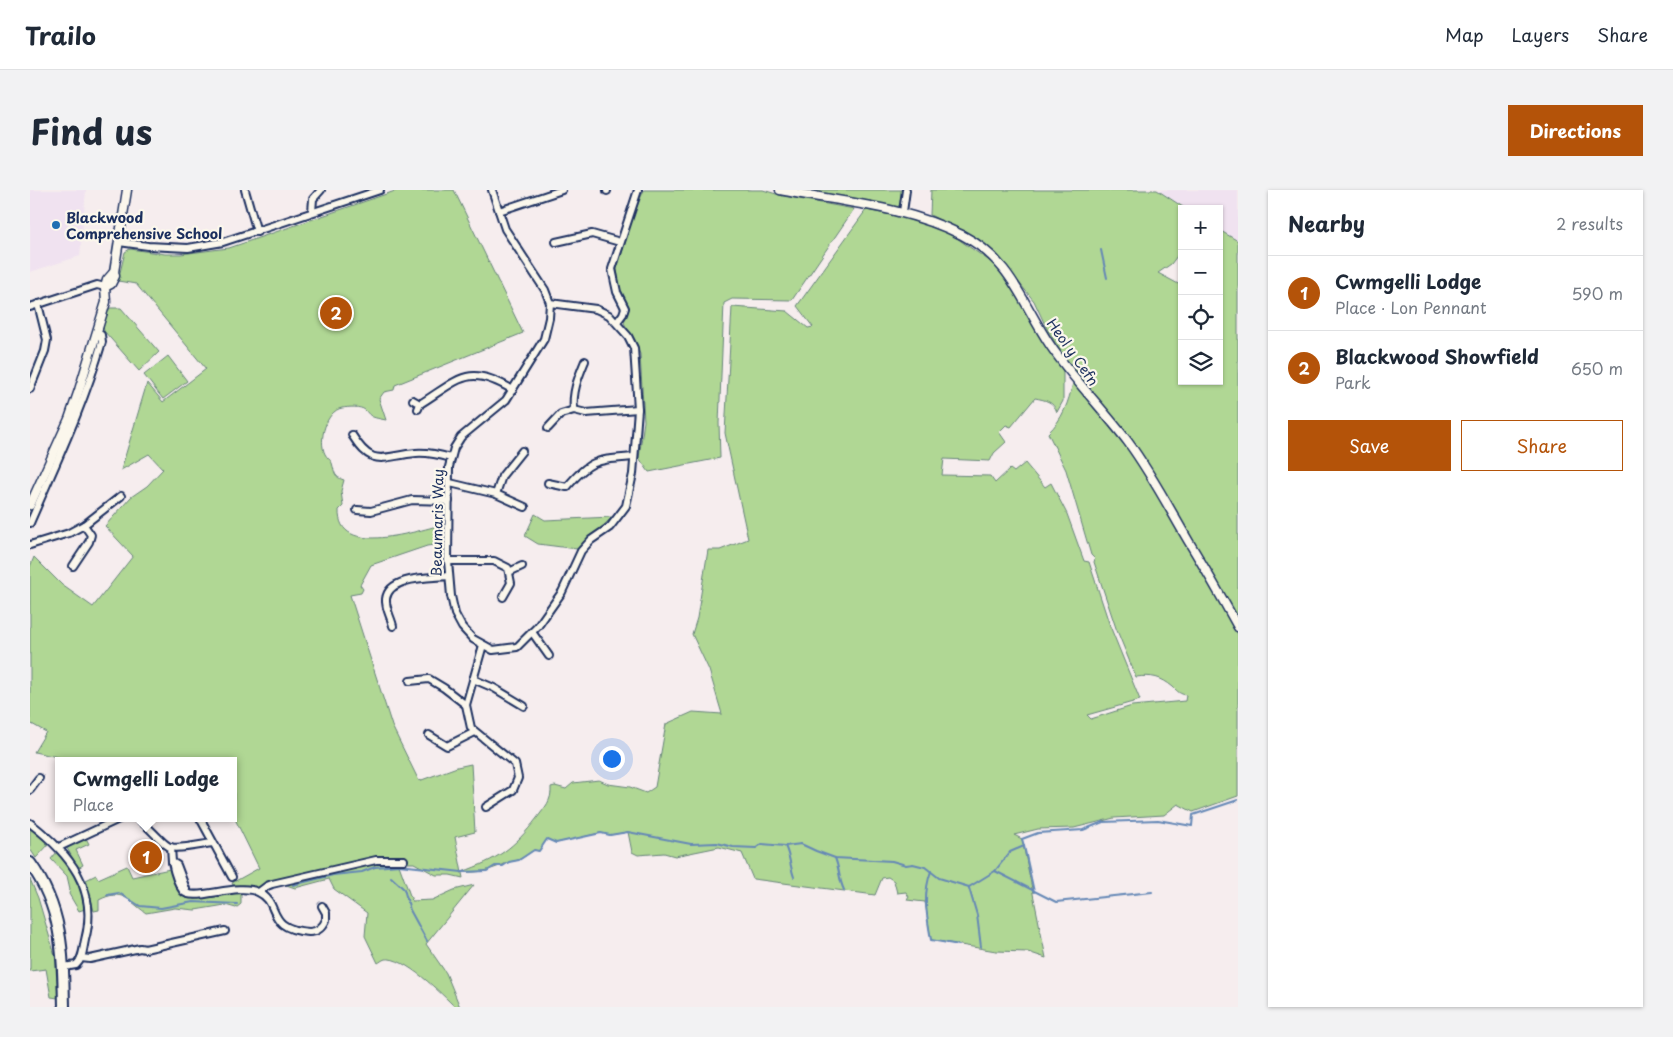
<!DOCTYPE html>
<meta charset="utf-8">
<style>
:root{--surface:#fff;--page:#f2f2f3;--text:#1f2937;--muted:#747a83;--line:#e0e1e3;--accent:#b45309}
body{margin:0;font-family:"Playpen Sans",sans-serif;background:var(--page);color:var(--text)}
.controls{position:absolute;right:15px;top:15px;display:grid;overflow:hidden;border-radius:0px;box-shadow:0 1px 4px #0004}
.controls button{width:45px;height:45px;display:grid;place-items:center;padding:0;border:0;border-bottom:1px solid var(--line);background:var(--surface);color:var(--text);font:25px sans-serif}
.you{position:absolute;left:581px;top:568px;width:18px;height:18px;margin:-12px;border:4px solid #fff;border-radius:50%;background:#1a73e8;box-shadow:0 0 0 8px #1a73e833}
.badge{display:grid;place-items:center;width:32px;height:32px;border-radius:50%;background:var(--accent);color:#fff;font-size:16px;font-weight:700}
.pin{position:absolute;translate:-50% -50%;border:2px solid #fff;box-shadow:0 1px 5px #0006}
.popup{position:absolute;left:25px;top:567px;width:182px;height:65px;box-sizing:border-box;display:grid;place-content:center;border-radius:0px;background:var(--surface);filter:drop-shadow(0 1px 4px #0005);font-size:16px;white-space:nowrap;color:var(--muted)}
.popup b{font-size:19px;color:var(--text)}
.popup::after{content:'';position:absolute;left:50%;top:100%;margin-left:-10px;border:10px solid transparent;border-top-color:var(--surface)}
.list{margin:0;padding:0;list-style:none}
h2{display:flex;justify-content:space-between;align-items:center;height:65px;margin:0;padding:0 20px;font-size:21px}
h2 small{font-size:16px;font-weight:400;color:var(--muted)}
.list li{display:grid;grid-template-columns:32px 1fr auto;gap:15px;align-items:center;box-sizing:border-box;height:75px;padding:0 20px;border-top:1px solid var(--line)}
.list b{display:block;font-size:19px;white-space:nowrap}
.list p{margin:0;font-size:16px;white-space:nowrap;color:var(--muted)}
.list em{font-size:16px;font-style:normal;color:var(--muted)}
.actions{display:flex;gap:10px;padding:15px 20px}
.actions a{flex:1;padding:11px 0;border:1px solid var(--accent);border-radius:0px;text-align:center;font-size:18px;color:var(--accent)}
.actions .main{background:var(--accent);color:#fff}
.icon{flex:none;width:28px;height:28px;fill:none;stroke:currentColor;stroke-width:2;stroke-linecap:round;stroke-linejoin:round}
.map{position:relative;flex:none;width:1208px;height:817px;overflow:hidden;border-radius:0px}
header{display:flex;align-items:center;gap:30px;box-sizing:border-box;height:70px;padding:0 25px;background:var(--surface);border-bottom:1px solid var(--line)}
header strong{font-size:24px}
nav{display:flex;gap:28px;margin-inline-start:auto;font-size:18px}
.intro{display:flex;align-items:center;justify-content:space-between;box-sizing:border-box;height:120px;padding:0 30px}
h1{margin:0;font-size:35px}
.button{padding:12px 22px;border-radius:0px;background:var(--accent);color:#fff;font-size:18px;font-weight:700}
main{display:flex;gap:30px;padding:0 30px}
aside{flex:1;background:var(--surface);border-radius:0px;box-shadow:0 1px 4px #0004}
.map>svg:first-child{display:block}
.built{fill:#f0e2f0}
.green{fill:#b0d794;stroke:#668379}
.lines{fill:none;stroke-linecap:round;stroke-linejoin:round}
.stream{stroke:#6588b6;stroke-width:2}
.minor-casing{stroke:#1b2f5e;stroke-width:10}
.tertiary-casing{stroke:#1b2f5e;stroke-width:11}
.primary-casing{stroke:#1b2f5e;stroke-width:14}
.minor{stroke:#fbf7ec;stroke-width:6}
.tertiary{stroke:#fbf7ec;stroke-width:8}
.primary{stroke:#fbf7ec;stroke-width:10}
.poi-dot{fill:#1f6fb2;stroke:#fbf7ec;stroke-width:2}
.labels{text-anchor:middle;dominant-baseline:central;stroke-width:4.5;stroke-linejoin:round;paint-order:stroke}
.poi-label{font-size:14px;font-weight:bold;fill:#1b2f5e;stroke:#fbf7ec;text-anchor:start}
.street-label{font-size:14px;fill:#1b2f5e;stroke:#fbf7ec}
</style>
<header>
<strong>Trailo</strong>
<nav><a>Map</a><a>Layers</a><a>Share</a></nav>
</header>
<div class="intro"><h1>Find us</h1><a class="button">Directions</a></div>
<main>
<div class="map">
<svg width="1208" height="817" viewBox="0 0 1208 817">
<rect width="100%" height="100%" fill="#f6edee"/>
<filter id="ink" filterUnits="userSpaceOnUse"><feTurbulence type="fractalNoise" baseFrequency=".02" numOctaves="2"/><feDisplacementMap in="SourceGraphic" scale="10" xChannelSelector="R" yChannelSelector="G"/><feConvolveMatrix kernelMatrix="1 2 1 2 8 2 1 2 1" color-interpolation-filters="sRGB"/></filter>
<g filter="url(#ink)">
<g class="built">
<polygon points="0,0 56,0 50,66 0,82"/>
<polygon points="1127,0 1208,0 1208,51 1189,40 1189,19 1156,19"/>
</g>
<g class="green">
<path d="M368,0H424L493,143L365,195L364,200L354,202L349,209L356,230C351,229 344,228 341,226C338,224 337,222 335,220C330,216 319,217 312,218C296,221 288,250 295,264C297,268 300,269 302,273C305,283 304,287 314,290L311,301L313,316L309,320C307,369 389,340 415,334L413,359L404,355L397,356L341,375L330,395L333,399L331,403L320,405L362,536L389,591L427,577L441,574L445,642L425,647L433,688L420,685H406L384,673H370L369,675L382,711L402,710L424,700L444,695L396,754L416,783L430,817H425C412,804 374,766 355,769C352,770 350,772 348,773L335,746L337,723L304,699L299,689L265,698L248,692L226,698L203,695L202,693L229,678L204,627V571H47L4,562L16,542L0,533V377L4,367L32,395L63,417L103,366L75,336L101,307L117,296L133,279L119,264L91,280L117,193L133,212L176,179L106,94L88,91L95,62L100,59L135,64H151L199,58Z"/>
<polygon points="614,0 733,0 753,6 824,19 762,110 702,109 694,113 689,233 690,268 619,282 609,268 614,231 610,164 602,146 594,133 598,119 590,99 587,79 604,23"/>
<polygon points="765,0 873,0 871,14 867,17"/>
<polygon points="901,0 1127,0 1156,19 1152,19 1152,64 1150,62 1141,74 1128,83 1152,96 1152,191 1189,191 1189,40 1208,51 1208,430 1180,379 1124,285 1038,174 1017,139 1004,111 969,68 943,47 900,25"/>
<path d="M836,20L882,29L921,44L968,77L980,91L996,120L1033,181V211L1027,222C1023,211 1015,210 1005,208L981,237L976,235L969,242L976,252L964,263L960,271L914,269L912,285L960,286L965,293L980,279L984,282L995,273L1015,297L1021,293L1037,324L1054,371L1059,372L1080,436L1110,510L1057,525L1061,529L1102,516L1155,511L1156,505C1150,504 1148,502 1143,497C1131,487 1122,485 1106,487L1086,438L1064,372L1065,369L1061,365L1036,280L1018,243C1033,229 1038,213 1043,193L1104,267L1188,406L1208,445V606L1163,622L1148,614L1134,625L1084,628L1044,638L1008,639L984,645L992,649L1016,768L998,762L966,761L901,750L895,712L877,710L879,707L876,702L867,703L864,691L858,687L852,688L845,705L723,689L712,663L689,657L645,666L634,663L608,665L602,662L598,642L580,645L570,643L526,653L517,649L509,661L504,660C499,663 495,667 490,669C487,671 482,671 479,672C461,680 452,683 432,682C468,669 483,659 507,628C515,617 522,611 521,597L525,596L536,599L543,593L569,590L578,594L600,597L616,603L625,597L636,534L663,522L692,524L679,480L662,444L667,428L678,360H690L718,349L695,243L702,117L757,121L778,138L783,137L767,116Z"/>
<polygon points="79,118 91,118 129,162 109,181 74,141 73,136"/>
<polygon points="138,166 157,191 133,209 114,185"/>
<path d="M505,324L515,330L582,327C571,339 559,347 547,359L508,354L495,346Z"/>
<polygon points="0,636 20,653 6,668 0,659"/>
<polygon points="56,648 59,654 46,660 53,675 48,678 37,658 40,655"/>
<path d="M27,662C42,679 52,696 55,719L49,721L39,704L40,699L37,686L21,669Z"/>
<path d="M97,676L102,687L140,679L151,701L157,707L166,709L192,702H211V714L206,718L195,715L165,720L145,718L116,723C98,710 92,698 69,710V720L64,721L56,690L66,685L68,689Z"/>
<polygon points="0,689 8,708 29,779 28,808 21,807 16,779 0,781"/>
</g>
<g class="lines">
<g class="stream">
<polyline points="1071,60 1077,88"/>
<path d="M755,656C760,666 760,676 764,687"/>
<polyline points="994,656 1004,702"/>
<path d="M805,668C810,680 808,687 814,700"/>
<path d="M901,681C892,707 897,725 901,750L929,755"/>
<polyline points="965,681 1026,712 1122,702"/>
<polyline points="361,687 374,699 380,720 397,751"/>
<polyline points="263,695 303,685 332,682 345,677 369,675 432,682 457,681 465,676 473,676 479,672 489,670 504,660 509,661 517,649 526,653 571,643 580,645 598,642 661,654 687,653 703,657 726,658 732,654 755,656 771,654 786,661 805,668 862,671 876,675 883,674 895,677 909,688 939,697 965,681 980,662 994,656 992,649 1008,643 1053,640 1073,632 1128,630 1162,636 1163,625 1208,610"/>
<polyline points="939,698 947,725 951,757"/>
<polyline points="77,705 89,703 110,716 131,718 163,712 207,714"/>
</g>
<defs>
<g id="minor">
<polyline points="215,0 227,42"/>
<polyline points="462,0 475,39 515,100 520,113 519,128 514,149 476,210 431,247 424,258 419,277 418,371 421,406 425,424 432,437 443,449 463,460 487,457 508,436 532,402 551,361 561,350 580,337 596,316 603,284 608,219 604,158 598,146 579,125 566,119 520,113"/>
<polyline points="577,1 577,0"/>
<polyline points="469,21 532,0"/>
<polyline points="282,22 283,9 291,0"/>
<polyline points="873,22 876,0"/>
<polyline points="89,52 118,56 158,58 193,52 350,0"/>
<polyline points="526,52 562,44 590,52"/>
<polyline points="0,117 67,95 75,97"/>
<polyline points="587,132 593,124 595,118 587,102 582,79 608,0"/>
<polyline points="0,199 15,161 17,150 8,114"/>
<polyline points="383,210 390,214"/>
<path d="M388,219L390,214C430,189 438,173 483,200"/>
<path d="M544,220C542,202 548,188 555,171"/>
<polyline points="518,238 531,224 544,220 556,223 608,219"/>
<path d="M322,245C343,279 352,266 386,263C398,262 410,265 421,268"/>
<polyline points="420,293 466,304 495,317"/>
<path d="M518,293L537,297C561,268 568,270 604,267"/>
<polyline points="466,304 472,286 492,261"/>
<polyline points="327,320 341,321 382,310 419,311"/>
<path d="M0,333C26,273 54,215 72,152L71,145L67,144"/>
<polyline points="0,355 39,343 54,335 91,306"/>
<polyline points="418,371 464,371 478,378 481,393 473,407"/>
<polyline points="43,376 59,352 61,345 54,335"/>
<polyline points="479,382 492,376"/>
<path d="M363,436C361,427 355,418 356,409C359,386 400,388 418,386"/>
<polyline points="502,442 519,466"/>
<polyline points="453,455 436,515 441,538 485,574 488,588 483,600 456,617"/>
<polyline points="443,489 464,498 494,516"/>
<polyline points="380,491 399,489 414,498 436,515"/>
<polyline points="399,545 417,556 445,542"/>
<polyline points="0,600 9,588"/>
<path d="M107,628C117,634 133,655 140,657C149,660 173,654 183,653"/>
<polyline points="170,628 202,687"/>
<path d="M0,633C39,663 69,699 55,750C53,759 53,769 46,775L34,777"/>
<polyline points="29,657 91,628"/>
<polyline points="141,657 142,672 147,675 156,699"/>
<path d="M142,672C144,682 147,693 153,701C163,713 207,692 228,702C252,713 234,739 279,742C287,742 293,737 296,730V723L292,716"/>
<polyline points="229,702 237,696 242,694 346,670 374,670"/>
<polyline points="51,768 60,769 110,758 115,759 195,741"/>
</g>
<g id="tertiary">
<path d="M750,0C811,12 875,16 932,45C982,71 992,113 1020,155C1043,189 1073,219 1098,252C1121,283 1139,318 1159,352C1176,380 1192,408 1208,437"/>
<polyline points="75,97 81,94 85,86 84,82 97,0"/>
<polyline points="0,315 39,229 49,200 76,112 75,97 77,90 84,82"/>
</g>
<path id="primary" d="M0,673C33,719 33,764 34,817"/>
</defs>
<use href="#minor" class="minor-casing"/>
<use href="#tertiary" class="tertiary-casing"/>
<use href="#primary" class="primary-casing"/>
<use href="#minor" class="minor"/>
<use href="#tertiary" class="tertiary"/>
<use href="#primary" class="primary"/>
</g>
</g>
<circle class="poi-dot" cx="26" cy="35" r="5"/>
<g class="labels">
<g class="poi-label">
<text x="36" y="27">Blackwood<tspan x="36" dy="16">Comprehensive School</tspan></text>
</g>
<g class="street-label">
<text transform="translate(1043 162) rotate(55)">Heol y Cefn</text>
<text transform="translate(407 333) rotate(-89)">Beaumaris Way</text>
</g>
</g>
</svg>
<div class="controls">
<button>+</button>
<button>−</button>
<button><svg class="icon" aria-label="locate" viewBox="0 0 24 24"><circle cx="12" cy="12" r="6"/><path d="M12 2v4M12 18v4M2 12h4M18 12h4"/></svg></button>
<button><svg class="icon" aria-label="layers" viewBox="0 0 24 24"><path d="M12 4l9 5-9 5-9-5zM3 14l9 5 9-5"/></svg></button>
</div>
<div class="you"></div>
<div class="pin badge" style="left:116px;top:667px">1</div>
<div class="popup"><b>Cwmgelli Lodge</b>Place</div>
<div class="pin badge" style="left:306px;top:123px">2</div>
</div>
<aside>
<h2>Nearby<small>2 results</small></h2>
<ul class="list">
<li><span class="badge">1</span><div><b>Cwmgelli Lodge</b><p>Place · Lon Pennant</p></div><em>590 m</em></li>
<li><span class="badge">2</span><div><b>Blackwood Showfield</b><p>Park</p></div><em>650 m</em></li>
</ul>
<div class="actions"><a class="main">Save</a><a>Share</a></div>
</aside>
</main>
